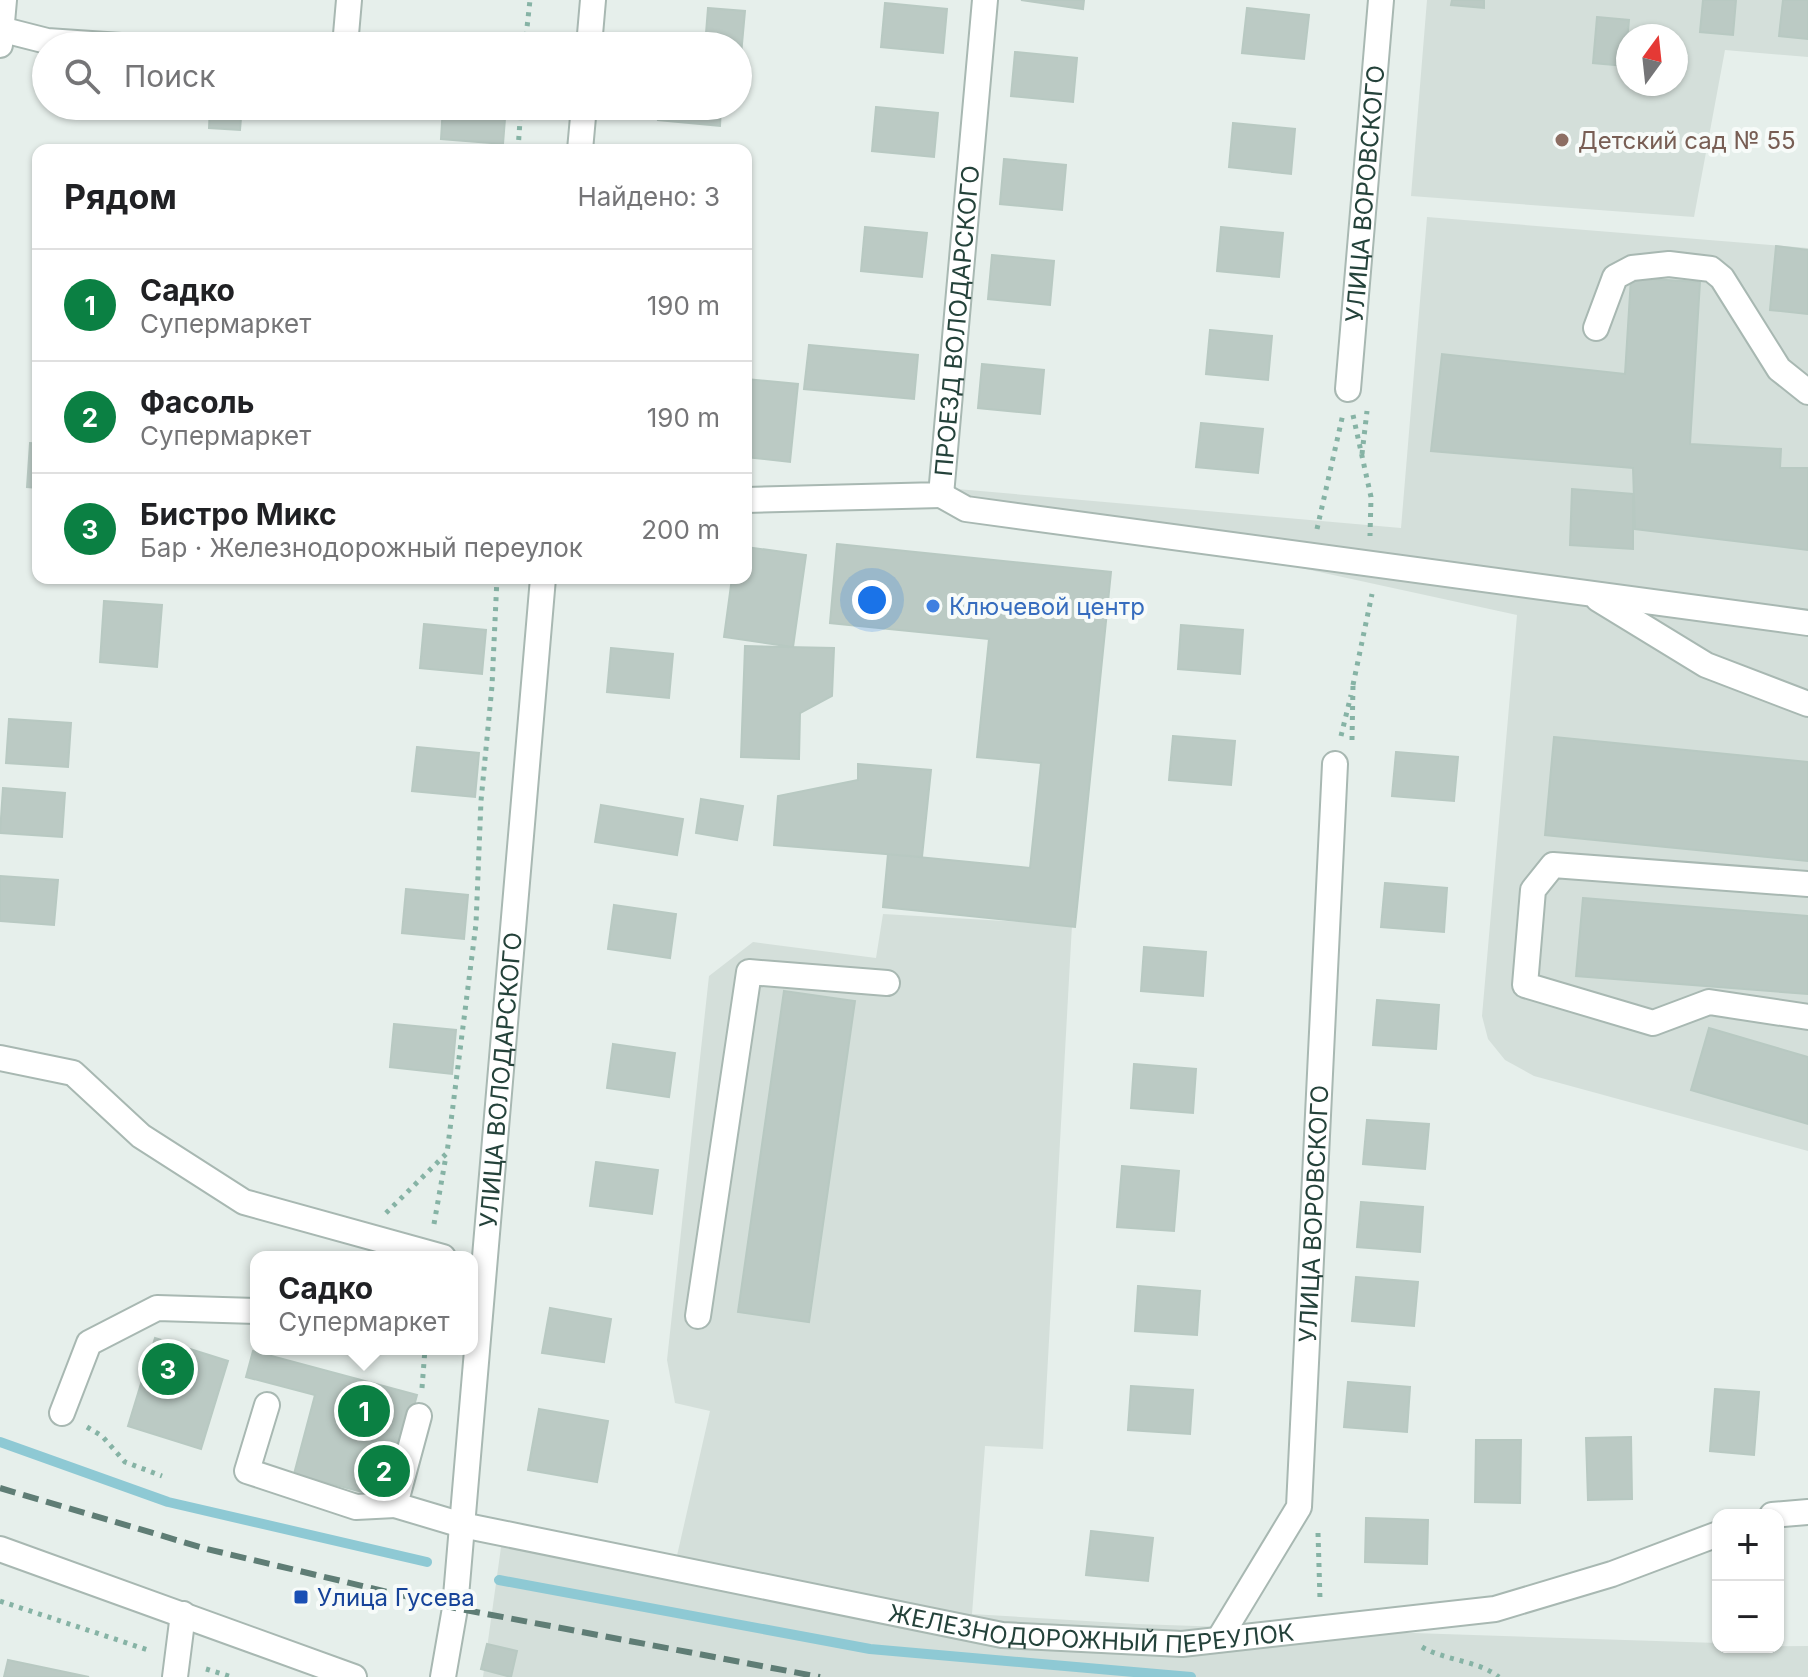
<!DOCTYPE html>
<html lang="ru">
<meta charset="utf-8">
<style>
:root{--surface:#fff;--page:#f6f6f6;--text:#202124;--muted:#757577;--line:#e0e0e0;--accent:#0b8043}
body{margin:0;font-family:Inter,sans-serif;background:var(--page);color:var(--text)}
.controls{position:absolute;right:24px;bottom:24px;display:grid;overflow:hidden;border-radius:16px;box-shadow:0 2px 6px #0004}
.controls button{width:72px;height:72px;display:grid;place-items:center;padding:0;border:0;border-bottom:2px solid var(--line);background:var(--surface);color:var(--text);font:40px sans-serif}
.compass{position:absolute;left:1616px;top:24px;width:72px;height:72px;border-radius:50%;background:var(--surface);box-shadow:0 2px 6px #0004;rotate:15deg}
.you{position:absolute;left:872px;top:600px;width:28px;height:28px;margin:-20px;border:6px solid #fff;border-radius:50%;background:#1a73e8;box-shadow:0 0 0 12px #1a73e833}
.badge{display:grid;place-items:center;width:52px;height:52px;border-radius:50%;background:var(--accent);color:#fff;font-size:26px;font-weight:700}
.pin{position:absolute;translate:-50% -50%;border:4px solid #fff;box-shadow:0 2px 8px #0006}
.popup{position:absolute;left:250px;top:1251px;width:228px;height:104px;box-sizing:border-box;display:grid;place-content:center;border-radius:16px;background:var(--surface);filter:drop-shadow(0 2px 6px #0005);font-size:26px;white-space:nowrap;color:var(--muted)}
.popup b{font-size:30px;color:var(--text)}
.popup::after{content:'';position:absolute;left:50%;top:100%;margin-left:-16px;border:16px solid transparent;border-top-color:var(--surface)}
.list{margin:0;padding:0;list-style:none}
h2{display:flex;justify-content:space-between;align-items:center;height:104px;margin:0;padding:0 32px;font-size:34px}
h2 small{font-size:26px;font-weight:400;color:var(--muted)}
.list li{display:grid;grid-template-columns:52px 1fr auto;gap:24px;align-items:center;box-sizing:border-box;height:112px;padding:0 32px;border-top:2px solid var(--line)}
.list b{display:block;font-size:30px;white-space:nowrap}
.list p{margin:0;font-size:26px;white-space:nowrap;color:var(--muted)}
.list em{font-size:26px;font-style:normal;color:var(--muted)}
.icon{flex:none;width:44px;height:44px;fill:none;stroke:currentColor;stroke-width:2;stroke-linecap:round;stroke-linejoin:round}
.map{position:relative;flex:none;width:1808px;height:1677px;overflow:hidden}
.search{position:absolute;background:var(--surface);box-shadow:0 2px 6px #0004;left:32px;top:32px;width:720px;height:88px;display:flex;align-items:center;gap:20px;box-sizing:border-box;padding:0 28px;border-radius:44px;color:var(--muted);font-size:30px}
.panel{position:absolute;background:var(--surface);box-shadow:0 2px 6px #0004;left:32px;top:144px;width:720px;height:440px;border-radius:16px}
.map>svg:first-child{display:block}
.built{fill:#d4dfda;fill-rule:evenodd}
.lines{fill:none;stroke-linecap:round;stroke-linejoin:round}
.stream{stroke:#8ec9d4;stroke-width:10}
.building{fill:#bbcac4;stroke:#b8c9c2;stroke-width:2}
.minor-casing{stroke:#a8b8b2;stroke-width:28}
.path{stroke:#86b3a5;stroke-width:5;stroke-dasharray:4 6;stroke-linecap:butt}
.minor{stroke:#fff;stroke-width:24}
.rail{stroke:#5f7d75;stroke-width:6;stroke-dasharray:16 8;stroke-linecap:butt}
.education-dot{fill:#8d6e63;stroke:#f7fbf9;stroke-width:3}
.shop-dot{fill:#3f7fe0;stroke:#f7fbf9;stroke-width:3}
.transit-dot{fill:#1a4fb4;stroke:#f7fbf9;stroke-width:3}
.labels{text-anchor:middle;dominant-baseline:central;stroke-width:8;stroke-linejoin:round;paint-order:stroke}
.education-label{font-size:24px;fill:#785e54;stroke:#f7fbf9;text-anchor:start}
.street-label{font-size:24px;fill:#24423a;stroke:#f7fbf9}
.shop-label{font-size:24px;fill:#366cbe;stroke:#f7fbf9;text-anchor:start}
.transit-label{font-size:24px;fill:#164399;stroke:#f7fbf9;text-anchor:start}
</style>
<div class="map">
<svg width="1808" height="1677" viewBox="0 0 1808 1677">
<rect width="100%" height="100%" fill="#e6efeb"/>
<g class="built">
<path d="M1427,0H1808V57L1725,50L1694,217L1411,196ZM1628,36H1676V84H1628Z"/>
<polygon points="1427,217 1808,248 1808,1151 1534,1076 1505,1060 1488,1039 1482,1016 1517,615 1141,533 956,515 957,489 1401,528"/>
<polygon points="883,914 1072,925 1043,1449 985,1446 972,1614 1136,1624 1718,1643 1718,1647 1808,1646 1808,1677 483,1677 502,1540 676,1560 710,1411 675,1403 667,1360 709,976 753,942 876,958"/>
</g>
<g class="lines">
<g class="stream">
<polyline points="0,1442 168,1502 427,1562"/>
<polyline points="499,1580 870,1649 1191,1677"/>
</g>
</g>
<g class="building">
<polygon points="1021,0 1084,0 1083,9"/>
<polygon points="1452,0 1484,0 1484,8 1451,5"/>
<polygon points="1703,0 1736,0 1733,35 1700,32"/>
<polygon points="1783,0 1808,0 1808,39 1779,36"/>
<polygon points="885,3 947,9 943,53 881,47"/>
<polygon points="708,8 745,11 741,55 738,55 738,46 705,46"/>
<polygon points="1247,8 1309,15 1304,59 1242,53"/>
<polygon points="1597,17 1629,20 1625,66 1593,63"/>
<polygon points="1015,52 1077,58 1073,102 1011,96"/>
<polygon points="58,106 121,106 120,116 58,112"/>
<polygon points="210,106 242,106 240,130 209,128"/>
<polygon points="443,106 506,106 503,144 441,139"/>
<polygon points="659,106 721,106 720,126 658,120"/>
<polygon points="876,107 938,113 934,157 872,151"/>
<polygon points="1233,123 1295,129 1291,174 1229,167"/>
<polygon points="1004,159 1066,165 1062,210 1000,204"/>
<polygon points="746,219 751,220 747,264 746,264"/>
<polygon points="865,227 927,233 922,277 861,271"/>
<polygon points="1221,227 1283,233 1279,277 1217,271"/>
<polygon points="1776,246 1808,250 1808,314 1770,310"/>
<polygon points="992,255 1054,261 1050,305 988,299"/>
<polygon points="1631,278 1700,282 1690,444 1781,449 1780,468 1808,468 1808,550 1635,529 1633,468 1431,451 1442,354 1625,374"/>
<polygon points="1210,330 1272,336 1268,380 1206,374"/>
<polygon points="809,345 918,355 914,399 804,389"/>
<polygon points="37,358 38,358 38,402 34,402"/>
<polygon points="982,364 1044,370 1040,414 978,408"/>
<polygon points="746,379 798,384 790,462 746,457"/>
<polygon points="1201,423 1263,429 1258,473 1196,467"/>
<polygon points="30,443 38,444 38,488 27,487"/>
<polygon points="1572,489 1633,494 1633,549 1570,545"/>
<polygon points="837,544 1111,572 1075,927 883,907 888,854 1030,868 1041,763 977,757 989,639 830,623"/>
<polygon points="746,547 806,555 793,647 724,637 732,578 746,578"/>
<polygon points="104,601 162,605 157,667 100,662"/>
<polygon points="424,624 486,630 482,674 420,668"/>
<polygon points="1181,625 1243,630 1240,674 1178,669"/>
<polygon points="745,646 834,648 832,696 800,713 799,759 741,757"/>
<polygon points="611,648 673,654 669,698 607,692"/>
<polygon points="9,719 71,723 68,767 6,763"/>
<polygon points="1173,736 1235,741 1231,785 1169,780"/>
<polygon points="1554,737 1808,762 1808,861 1545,835"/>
<polygon points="417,747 479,753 475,797 412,791"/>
<polygon points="1396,752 1458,757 1454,801 1392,796"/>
<polygon points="858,764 931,770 922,857 774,845 778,796 858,780"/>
<polygon points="3,788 65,793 62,837 0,833"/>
<polygon points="701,799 743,806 737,840 696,833"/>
<polygon points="601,805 683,819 677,855 595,842"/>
<polygon points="0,876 58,880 54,925 0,921"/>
<polygon points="1385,883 1447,888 1444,932 1381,927"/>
<polygon points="406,889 468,895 464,939 402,933"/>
<polygon points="1583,898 1808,916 1808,994 1576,976"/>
<polygon points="614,905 676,914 670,958 608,949"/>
<polygon points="1144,947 1206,952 1203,996 1141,991"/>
<polygon points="784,991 855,1001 809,1322 738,1312"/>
<polygon points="1377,1000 1439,1005 1436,1049 1373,1045"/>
<polygon points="394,1024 456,1030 452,1074 390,1067"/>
<polygon points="1709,1028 1808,1057 1808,1124 1691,1090"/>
<polygon points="613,1044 675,1053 669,1097 607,1088"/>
<polygon points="1134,1064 1196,1069 1193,1113 1131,1108"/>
<polygon points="1367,1120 1429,1124 1425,1169 1363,1164"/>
<polygon points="596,1162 658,1170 652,1214 590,1206"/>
<polygon points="1122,1166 1179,1171 1174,1231 1117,1227"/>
<polygon points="1361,1202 1423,1207 1420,1252 1357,1247"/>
<polygon points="1356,1277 1418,1282 1414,1326 1352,1321"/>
<polygon points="1138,1286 1200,1291 1197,1335 1135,1331"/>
<polygon points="550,1308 611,1319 604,1362 542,1353"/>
<polygon points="155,1338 228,1361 201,1449 128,1426"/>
<polygon points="253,1351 417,1395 389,1499 294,1474 315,1395 246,1377"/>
<polygon points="1348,1382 1410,1387 1407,1432 1344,1427"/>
<polygon points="1131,1386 1193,1390 1190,1434 1128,1430"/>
<polygon points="1715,1389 1759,1392 1754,1455 1710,1451"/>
<polygon points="539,1409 608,1421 597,1482 528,1470"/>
<polygon points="1631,1437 1632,1499 1588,1500 1586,1438"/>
<polygon points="1476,1440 1521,1440 1520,1503 1475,1502"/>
<polygon points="1366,1518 1428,1520 1427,1564 1365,1562"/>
<polygon points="1091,1531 1153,1538 1148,1581 1086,1575"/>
<polygon points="487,1644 517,1651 511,1677 481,1669"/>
<polygon points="8,1660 89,1677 4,1677"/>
</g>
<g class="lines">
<defs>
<g id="minor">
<polyline points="0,29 47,41 121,46"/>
<polyline points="0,45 4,0"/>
<polyline points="345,46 349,0"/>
<polyline points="589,46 593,0"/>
<polyline points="580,150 584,106"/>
<polyline points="1596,328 1615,277 1632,268 1669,264 1711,269 1722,278 1779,369 1808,392"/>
<path id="s1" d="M1348,389L1381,0"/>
<polyline points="941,495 966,509 1808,623"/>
<path id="s2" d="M746,500L941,495L985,0"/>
<polyline points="1598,599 1706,665 1808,704"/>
<polyline points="1808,884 1553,865 1533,890 1525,985 1653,1023 1709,1002 1808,1017"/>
<polyline points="0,1058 73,1073 141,1136 244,1202 443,1257"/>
<polyline points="698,1316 749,972 887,983"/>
<polyline points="267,1405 247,1471 356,1507 395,1505"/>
<polyline points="62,1413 89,1343 157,1308 256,1311"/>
<path id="s3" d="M419,1416L395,1505L462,1525L1002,1635L1182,1644L1495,1609L1612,1574L1718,1534"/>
<polyline points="1772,1515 1808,1512"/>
<polyline points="0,1549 354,1677"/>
<path id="s4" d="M1219,1639L1299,1507L1335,764"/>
<polyline points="175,1677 183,1614"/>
<path id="s5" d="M443,1677L455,1608L543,578"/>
</g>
</defs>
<use href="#minor" class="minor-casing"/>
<g class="path">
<polyline points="525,46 530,0"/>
<polyline points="518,150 521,106"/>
<polyline points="1353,415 1371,497 1370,536"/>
<polyline points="1362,454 1367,411"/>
<polyline points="1317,529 1343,414"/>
<polyline points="1353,685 1372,594"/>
<polyline points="1341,736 1351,695"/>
<polyline points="1352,740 1353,685"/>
<polyline points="386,1213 447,1153 476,924 481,801 492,686 497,578"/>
<polyline points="434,1224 446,1156"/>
<polyline points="422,1388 425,1349"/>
<polyline points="87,1427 102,1436 125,1462 162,1476"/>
<polyline points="1318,1533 1320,1599"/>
<polyline points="0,1601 151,1651"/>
<path d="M1422,1647C1446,1661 1477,1660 1499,1677"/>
<polyline points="206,1669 232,1677"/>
</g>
<use href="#minor" class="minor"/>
<polyline class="rail" points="0,1488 207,1549 455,1608 820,1677"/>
</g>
<circle class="education-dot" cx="1562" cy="140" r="8"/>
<circle class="shop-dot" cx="933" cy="606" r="8"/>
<rect class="transit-dot" x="293" y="1589" width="16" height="16" rx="4"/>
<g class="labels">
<g class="education-label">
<text x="1578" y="140">Детский сад № 55</text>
</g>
<g class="street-label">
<text stroke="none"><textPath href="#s1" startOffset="196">УЛИЦА ВОРОВСКОГО</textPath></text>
<text stroke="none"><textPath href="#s2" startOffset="370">ПРОЕЗД ВОЛОДАРСКОГО</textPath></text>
<text stroke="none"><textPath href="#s5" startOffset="600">УЛИЦА ВОЛОДАРСКОГО</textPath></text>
<text stroke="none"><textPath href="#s4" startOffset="448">УЛИЦА ВОРОВСКОГО</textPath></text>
<text stroke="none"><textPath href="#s3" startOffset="802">ЖЕЛЕЗНОДОРОЖНЫЙ ПЕРЕУЛОК</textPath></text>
</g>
<g class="shop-label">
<text x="949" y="606">Ключевой центр</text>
</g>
<g class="transit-label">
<text x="317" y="1597">Улица Гусева</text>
</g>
</g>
</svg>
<div class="controls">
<button>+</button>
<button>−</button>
</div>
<svg class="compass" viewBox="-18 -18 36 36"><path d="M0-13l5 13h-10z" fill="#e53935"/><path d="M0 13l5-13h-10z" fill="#757577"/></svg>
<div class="you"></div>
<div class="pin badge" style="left:364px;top:1411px">1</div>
<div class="popup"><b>Садко</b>Супермаркет</div>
<div class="pin badge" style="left:384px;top:1471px">2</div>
<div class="pin badge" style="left:168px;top:1369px">3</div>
<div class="search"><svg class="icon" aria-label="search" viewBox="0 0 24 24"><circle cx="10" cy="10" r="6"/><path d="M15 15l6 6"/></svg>Поиск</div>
<section class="panel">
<h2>Рядом<small>Найдено: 3</small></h2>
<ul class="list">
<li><span class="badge">1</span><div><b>Садко</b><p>Супермаркет</p></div><em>190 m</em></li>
<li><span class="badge">2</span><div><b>Фасоль</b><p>Супермаркет</p></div><em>190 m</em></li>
<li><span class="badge">3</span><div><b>Бистро Микс</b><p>Бар · Железнодорожный переулок</p></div><em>200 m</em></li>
</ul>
</section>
</div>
